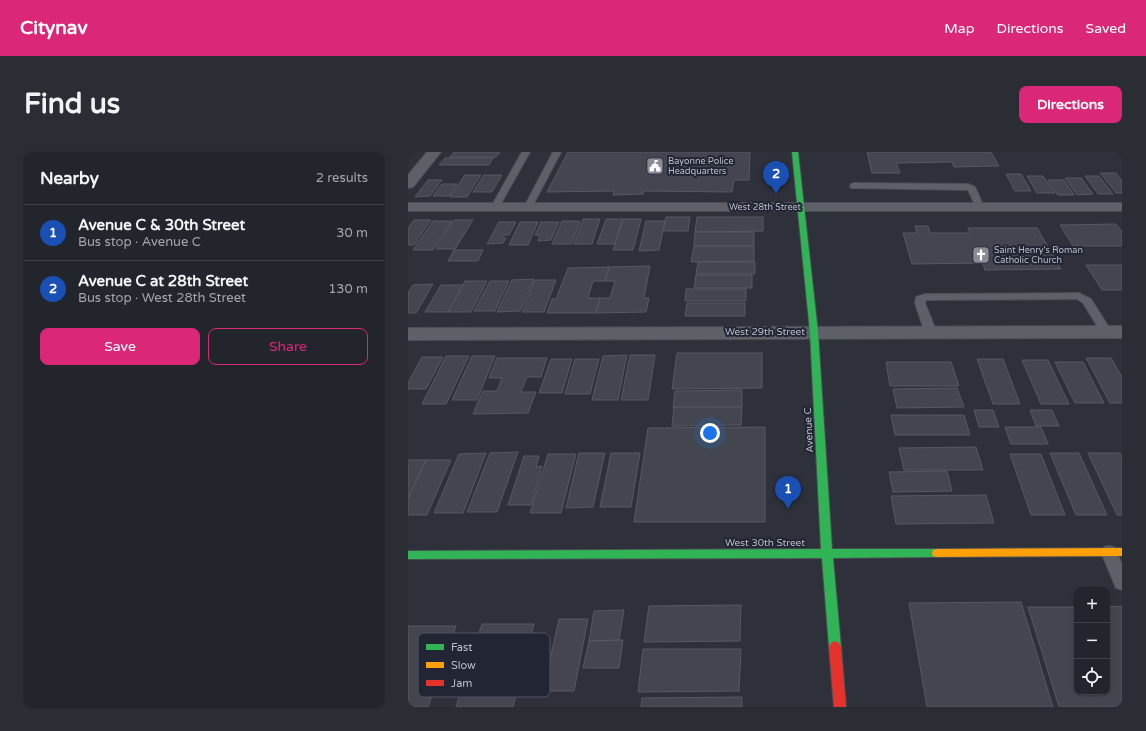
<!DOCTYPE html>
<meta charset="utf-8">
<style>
:root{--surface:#22252c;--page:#2a2d34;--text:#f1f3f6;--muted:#a2a5a9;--line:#3f4248;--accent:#db2777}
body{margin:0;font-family:"Varela Round",sans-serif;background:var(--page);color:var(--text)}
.controls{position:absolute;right:12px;bottom:12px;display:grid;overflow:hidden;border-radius:8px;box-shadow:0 1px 3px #0004}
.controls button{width:36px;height:36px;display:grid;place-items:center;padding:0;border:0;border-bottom:1px solid var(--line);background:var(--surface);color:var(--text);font:20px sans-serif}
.you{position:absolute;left:302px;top:281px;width:14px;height:14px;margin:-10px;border:3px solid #fff;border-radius:50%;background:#1a73e8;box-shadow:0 0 0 6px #1a73e833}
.badge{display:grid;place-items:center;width:26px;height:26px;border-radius:50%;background:var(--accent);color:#fff;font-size:13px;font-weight:700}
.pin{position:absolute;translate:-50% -33px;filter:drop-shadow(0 1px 2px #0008)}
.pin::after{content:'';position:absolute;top:21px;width:14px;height:12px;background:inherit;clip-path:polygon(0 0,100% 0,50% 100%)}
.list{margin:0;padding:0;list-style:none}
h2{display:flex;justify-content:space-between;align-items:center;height:52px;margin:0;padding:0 16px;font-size:17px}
h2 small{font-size:13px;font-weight:400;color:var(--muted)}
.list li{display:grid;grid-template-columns:26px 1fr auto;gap:12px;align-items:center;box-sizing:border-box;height:56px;padding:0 16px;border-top:1px solid var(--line)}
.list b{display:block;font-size:15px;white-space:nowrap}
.list p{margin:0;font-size:13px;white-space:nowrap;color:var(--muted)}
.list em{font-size:13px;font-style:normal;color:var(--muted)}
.actions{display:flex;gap:8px;padding:12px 16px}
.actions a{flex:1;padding:9px 0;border:1px solid var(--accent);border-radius:8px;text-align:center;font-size:14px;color:var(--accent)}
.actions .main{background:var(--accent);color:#fff}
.icon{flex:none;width:22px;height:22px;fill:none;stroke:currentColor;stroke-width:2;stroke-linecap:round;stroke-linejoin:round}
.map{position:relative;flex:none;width:714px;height:555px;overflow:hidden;border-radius:8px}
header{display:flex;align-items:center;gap:24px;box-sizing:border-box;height:56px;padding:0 20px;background:var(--accent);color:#fff}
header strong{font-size:19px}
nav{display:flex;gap:22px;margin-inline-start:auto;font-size:14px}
.intro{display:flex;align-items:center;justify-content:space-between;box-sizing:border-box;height:96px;padding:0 24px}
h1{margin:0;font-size:28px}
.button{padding:10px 18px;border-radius:8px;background:var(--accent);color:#fff;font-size:14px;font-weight:700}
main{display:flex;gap:24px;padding:0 24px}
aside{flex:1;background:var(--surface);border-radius:8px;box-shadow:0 1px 3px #0004}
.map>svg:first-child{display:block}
.building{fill:#43464e;stroke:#575961}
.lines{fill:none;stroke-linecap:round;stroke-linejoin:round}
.lane-casing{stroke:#4c4e54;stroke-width:2}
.street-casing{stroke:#4c4e54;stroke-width:2}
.fast-casing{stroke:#4c4e56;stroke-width:2}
.slow-casing{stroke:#4c4e56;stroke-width:2}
.jam-casing{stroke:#4c4e56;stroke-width:2}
.lane{fill:#5e6068;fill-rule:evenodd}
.street{fill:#5e6068;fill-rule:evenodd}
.fast{fill:#30b455;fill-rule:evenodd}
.slow{fill:#ff9f0a;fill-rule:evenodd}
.jam{fill:#e5322d;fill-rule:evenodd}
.labels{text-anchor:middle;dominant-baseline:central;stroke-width:4;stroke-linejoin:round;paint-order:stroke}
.far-poi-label{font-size:9px;fill:#babdc9;stroke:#222634;text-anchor:start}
.far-street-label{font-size:9px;fill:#babdc9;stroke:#222634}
.street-label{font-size:10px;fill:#babdc9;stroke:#222634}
.key{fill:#222634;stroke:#505361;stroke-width:1}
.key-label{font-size:11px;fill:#babdc9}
</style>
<header>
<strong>Citynav</strong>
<nav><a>Map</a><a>Directions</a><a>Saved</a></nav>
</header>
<div class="intro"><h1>Find us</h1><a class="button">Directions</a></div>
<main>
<aside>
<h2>Nearby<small>2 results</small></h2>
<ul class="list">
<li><span class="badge" style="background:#1a4fb4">1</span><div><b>Avenue C &amp; 30th Street</b><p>Bus stop · Avenue C</p></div><em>30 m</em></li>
<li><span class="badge" style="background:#1a4fb4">2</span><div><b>Avenue C at 28th Street</b><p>Bus stop · West 28th Street</p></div><em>130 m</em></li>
</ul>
<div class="actions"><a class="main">Save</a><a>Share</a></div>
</aside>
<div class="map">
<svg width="714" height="555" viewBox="0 0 714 555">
<rect width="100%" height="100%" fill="#2e313a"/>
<g class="building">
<polygon points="46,0 92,0 88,5 42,5"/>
<polygon points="160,0 342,0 341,28 326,28 324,40 236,39 235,42 205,43 206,39 139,40"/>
<polygon points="459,0 583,0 591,14 546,15 544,10 488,11 492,21 464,21"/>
<polygon points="37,6 85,6 81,13 31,13"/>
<polygon points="692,21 708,21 714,29 714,41 708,41"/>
<polygon points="598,22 613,22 623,39 607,39"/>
<polygon points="57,23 73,23 59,45 42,45"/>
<polygon points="76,23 94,23 84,40 65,40"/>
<polygon points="619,24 635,24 647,41 629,41"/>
<polygon points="677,24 691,24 705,42 690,42"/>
<polygon points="657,26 673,26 685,42 669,43"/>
<polygon points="20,28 34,28 22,44 7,45"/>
<polygon points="640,28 656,28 666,43 650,43"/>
<polygon points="34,32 49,32 41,44 25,44"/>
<polygon points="258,65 282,65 280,79 255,79"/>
<polygon points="289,65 355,65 355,79 287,80"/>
<polygon points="175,67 192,67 184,92 166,92"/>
<polygon points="198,67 215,67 207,92 189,92"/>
<polygon points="215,67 233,67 225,98 205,98"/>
<polygon points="6,68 23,68 6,93 0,93 0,76"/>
<polygon points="46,68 65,68 47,97 28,97"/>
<polygon points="25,69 44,69 25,98 5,98"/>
<polygon points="154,69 172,69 164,92 144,92"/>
<polygon points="238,69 257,69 251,98 231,99"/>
<polygon points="91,70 108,70 101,83 96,83 94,86 98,86 95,91 79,92"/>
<polygon points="112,70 130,70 120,93 101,93"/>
<polygon points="133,70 151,70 143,88 130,89 132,83 127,83"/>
<polygon points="708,72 714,80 714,94 665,94 652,73"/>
<polygon points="507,74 520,74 522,81 562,81 560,76 629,76 653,117 577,118 575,111 504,112 495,81 509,81"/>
<polygon points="287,80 346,80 346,94 286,94"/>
<polygon points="286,94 346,94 346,109 283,110"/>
<polygon points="46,98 75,98 70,109 40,109"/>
<polygon points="290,110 347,110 347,122 288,122"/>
<polygon points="678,113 714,113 714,138 694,138"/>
<polygon points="242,114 236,146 241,146 238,160 188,161 192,146 202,146 207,129 197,129 201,115"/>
<polygon points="201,115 197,129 185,129 180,146 192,146 188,161 139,161 144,147 148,147 160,116"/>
<polygon points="288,123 344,123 344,136 286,136"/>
<polygon points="126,127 112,159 89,160 104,128"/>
<polygon points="127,128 148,128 136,160 114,160"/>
<polygon points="57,129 79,129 63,160 40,160"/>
<polygon points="82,129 101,129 87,159 66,159"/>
<polygon points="25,132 8,161 0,161 0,141 5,133"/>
<polygon points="33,133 55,133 40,160 17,160"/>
<polygon points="278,137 338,137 338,149 277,149"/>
<polygon points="279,151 337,151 337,164 277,164"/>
<polygon points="269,201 354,201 354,236 264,237"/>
<polygon points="219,203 210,248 184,248 195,204"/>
<polygon points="222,203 247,203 240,248 213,248"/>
<polygon points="38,204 61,204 38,252 14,252"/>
<polygon points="64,204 87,204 69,248 44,248"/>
<polygon points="14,205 35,205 18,237 0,237 0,231"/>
<polygon points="89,206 139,206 133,225 119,225 113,240 128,240 120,261 65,262 75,239 89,239 94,226 81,226"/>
<polygon points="678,206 703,206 714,225 714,251 702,251"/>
<polygon points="143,207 164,207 154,241 131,241"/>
<polygon points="167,207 191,207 182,242 157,242"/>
<polygon points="569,207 595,207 612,252 585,252"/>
<polygon points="614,208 640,208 661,252 633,252"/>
<polygon points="478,210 543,210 551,234 482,234"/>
<polygon points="647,210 675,210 696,251 667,251"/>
<polygon points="549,236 556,255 489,256 485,237"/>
<polygon points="334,238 334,255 265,256 267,239"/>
<polygon points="266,255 334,255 333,273 264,274"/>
<polygon points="566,258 585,258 591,275 571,275"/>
<polygon points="622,258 644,258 651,274 628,274"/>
<polygon points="483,263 556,263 562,283 487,283"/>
<polygon points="357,275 357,370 226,370 240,276"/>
<polygon points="597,275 633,275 640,292 603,292"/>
<polygon points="568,295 575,318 496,318 491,296"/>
<polygon points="110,300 89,360 59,360 82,301"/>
<polygon points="78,301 55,361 26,361 51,302"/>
<polygon points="171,301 197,301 185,355 158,356"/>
<polygon points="203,301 232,301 223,355 192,355"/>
<polygon points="642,301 671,301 699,363 668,363"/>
<polygon points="680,301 712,301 714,306 714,363 709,363"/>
<polygon points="140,302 168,302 153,361 122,361"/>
<polygon points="602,302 633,302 657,363 623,363"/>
<polygon points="116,304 131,304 128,315 134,314 123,353 100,353"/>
<polygon points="0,308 18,308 0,347"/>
<polygon points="18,308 43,308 19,363 0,363 0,347"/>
<polygon points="539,319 544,339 485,340 481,320"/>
<polygon points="578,343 586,371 488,372 483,344"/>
<polygon points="613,450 645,555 519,555 501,451"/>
<polygon points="333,453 332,489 236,490 241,454"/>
<polygon points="714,454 714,555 651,555 620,455 669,455 669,540 699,540 699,455"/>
<polygon points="216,458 211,488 181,489 186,459"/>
<polygon points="151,467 180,467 166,539 135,539"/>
<polygon points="74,472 126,472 105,555 48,555"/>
<polygon points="0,474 48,474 20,555 0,555"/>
<polygon points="215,488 211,516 175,516 181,489"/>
<polygon points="235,497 333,497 331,539 230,540"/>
<polygon points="334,545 334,555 233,555 234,546"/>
</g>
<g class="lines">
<defs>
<g id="lane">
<polygon points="114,0 122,0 91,55 90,57 84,57 83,55"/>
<polygon points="145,0 153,0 124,55 123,57 117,57 116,55"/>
<polygon points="446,31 560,32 567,35 576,55 575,57 569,57 560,38 558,38 443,36 442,34 443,32"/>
<polygon points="671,141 683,147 704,180 702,182 694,182 675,151 669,147 518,148 517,151 529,181 527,183 519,183 517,181 507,151 508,145 517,142"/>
<polygon points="701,394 706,395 714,412 714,438 708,436 693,400 696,395"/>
</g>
<g id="street">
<polygon points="19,0 33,0 5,35 0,36 0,23"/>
<rect x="0" y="51" width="714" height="8"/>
<polygon points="714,174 714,186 0,188 0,176"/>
</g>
<polygon id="fast" points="384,0 390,0 410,180 424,397 529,397 533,398 534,401 533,404 529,405 425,406 433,495 431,499 427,501 423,499 421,495 414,406 0,407 0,399 413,397 402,180"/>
<polygon id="slow" points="714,396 714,404 529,405 525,404 524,401 525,398 529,397"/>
<polygon id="jam" points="427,489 431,491 433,495 438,555 426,555 421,495 423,491"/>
</defs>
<use href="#lane" class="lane-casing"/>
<use href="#street" class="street-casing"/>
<use href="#fast" class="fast-casing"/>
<use href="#slow" class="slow-casing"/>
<use href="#jam" class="jam-casing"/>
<use href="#lane" class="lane"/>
<use href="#street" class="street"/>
<use href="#fast" class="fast"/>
<use href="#slow" class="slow"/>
<use href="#jam" class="jam"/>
</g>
<defs>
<symbol id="civic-square" viewBox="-11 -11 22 22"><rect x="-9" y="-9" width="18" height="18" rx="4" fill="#898c97" stroke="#222634"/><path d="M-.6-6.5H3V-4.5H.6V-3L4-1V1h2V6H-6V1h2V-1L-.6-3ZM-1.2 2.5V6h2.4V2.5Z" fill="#fff"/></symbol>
<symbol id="church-square" viewBox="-11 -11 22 22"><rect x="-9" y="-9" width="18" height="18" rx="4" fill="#898c97" stroke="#222634"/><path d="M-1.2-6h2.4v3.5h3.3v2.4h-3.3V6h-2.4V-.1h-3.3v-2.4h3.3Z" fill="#fff"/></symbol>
</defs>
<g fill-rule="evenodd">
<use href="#civic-square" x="237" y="4" width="20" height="20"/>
<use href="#church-square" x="563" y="93" width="20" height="20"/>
</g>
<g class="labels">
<g class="far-poi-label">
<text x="260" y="9">Bayonne Police<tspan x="260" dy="10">Headquarters</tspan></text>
<text x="586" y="98">Saint Henry's Roman<tspan x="586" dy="10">Catholic Church</tspan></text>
</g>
<g class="far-street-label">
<text x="357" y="55">West 28th Street</text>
</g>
<g class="street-label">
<text x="357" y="180">West 29th Street</text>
<text transform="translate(401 278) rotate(-93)">Avenue C</text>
<text x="357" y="391">West 30th Street</text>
</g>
</g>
<rect x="10" y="481" width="132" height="64" rx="6" class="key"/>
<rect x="18" y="492" width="18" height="6" fill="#30b455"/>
<rect x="18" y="510" width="18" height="6" fill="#ff9f0a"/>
<rect x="18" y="528" width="18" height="6" fill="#e5322d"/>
<g class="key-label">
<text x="43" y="499">Fast</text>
<text x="43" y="517">Slow</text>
<text x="43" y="535">Jam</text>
</g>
</svg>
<div class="controls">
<button>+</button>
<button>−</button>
<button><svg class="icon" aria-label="locate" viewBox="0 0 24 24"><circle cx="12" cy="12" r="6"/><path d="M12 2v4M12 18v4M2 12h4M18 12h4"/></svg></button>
</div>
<div class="you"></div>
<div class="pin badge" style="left:380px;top:357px;background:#1a4fb4">1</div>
<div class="pin badge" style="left:368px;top:42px;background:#1a4fb4">2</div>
</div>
</main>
